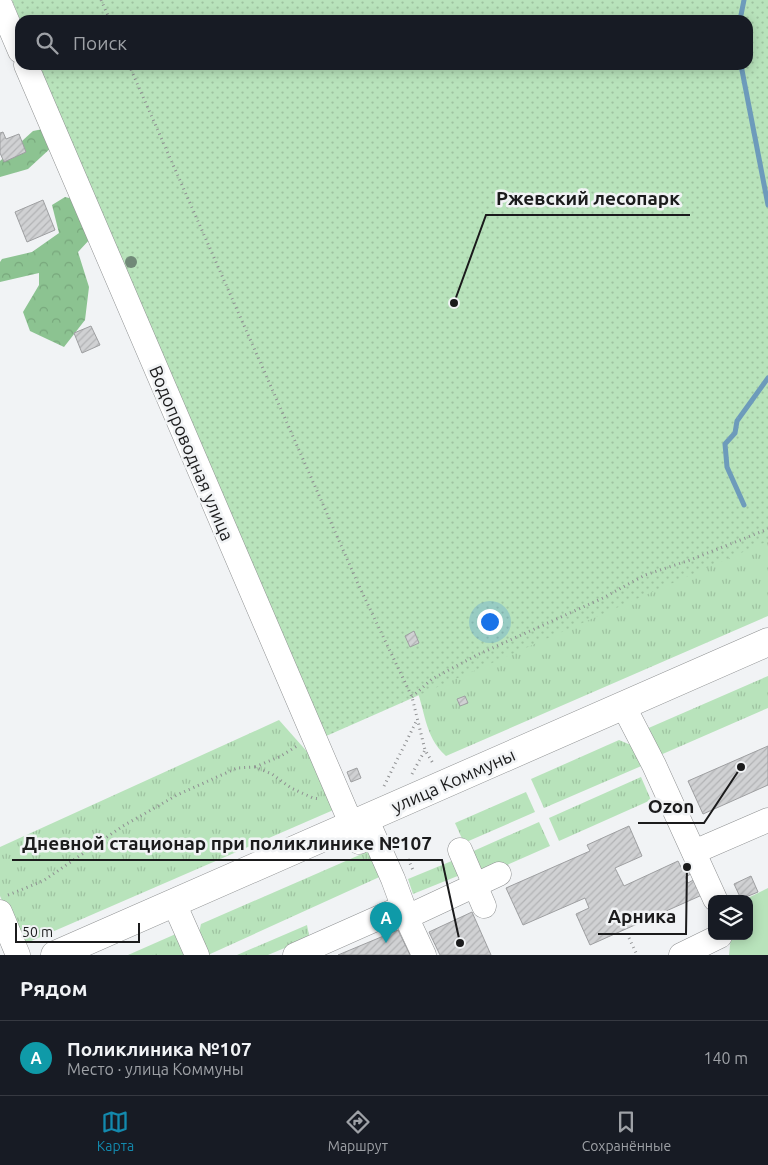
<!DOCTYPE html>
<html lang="ru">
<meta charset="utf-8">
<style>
:root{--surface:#171b24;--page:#242831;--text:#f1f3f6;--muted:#9ea1a6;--line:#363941;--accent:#1389ad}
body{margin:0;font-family:Ubuntu,sans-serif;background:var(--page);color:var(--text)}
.controls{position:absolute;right:15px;bottom:15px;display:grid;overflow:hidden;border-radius:10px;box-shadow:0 2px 12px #0003}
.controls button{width:45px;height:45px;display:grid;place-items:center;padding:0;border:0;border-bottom:1px solid var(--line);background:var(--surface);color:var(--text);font:25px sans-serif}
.scale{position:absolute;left:15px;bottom:12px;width:125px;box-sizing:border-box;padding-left:5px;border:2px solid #1b1b1c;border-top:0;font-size:14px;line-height:18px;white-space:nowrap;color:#1b1b1c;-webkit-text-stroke:4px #f1f3f5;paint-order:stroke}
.you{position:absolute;left:489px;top:621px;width:18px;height:18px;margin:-12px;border:4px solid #fff;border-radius:50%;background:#1a73e8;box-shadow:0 0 0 8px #1a73e833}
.badge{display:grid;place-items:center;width:32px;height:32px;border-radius:50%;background:var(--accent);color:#fff;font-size:16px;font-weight:700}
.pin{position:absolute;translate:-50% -41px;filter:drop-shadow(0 1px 2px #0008)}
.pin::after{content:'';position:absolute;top:26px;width:18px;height:15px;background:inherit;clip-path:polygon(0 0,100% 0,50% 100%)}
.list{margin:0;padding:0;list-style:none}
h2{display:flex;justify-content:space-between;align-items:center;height:65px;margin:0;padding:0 20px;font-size:21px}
h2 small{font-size:16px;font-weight:400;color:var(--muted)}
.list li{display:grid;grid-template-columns:32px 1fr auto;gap:15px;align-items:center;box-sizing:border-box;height:75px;padding:0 20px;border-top:1px solid var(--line)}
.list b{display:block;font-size:19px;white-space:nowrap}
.list p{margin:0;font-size:16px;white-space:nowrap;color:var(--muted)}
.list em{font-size:16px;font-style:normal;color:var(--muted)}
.icon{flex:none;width:28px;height:28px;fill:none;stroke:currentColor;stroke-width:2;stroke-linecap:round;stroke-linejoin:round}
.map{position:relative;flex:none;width:768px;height:955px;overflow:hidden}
.search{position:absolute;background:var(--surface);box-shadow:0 2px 12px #0003;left:15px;right:15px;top:15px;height:55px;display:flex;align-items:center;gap:12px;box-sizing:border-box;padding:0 18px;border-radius:15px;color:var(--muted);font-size:19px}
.sheet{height:140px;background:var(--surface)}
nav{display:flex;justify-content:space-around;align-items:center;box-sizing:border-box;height:70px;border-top:1px solid var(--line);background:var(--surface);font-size:14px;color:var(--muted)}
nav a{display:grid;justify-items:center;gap:2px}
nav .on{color:var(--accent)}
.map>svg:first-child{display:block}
.grass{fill:url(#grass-tufts)}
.forest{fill:url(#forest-crowns)}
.park{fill:url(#park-dots)}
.pitch{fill:#b8e3bb}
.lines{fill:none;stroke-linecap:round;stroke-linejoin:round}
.stream{stroke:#6d9bbb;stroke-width:5}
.building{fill:url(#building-hatch);stroke:#9e9fa1}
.minor-casing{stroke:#8f9192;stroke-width:25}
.major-casing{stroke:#8f9192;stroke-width:29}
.path{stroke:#8e8f91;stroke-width:3;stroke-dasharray:1 4;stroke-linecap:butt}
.minor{stroke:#fff;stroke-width:24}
.major{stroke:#fff;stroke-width:28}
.tree{fill:#718978}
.labels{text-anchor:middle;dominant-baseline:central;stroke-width:5;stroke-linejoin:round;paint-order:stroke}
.street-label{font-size:18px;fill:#1b1b1c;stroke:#f1f3f5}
.leader{fill:none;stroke:#1b1b1c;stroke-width:2}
.callout-dot{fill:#1b1b1c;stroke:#f1f3f5;stroke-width:2}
.callout-label{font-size:19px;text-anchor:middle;font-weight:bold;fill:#1b1b1c;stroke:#f1f3f5;stroke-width:5;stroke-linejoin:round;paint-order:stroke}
</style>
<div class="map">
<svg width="768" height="955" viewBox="0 0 768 955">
<defs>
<pattern id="grass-tufts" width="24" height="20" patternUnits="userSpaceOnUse" patternTransform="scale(1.25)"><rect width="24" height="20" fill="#b8e3bb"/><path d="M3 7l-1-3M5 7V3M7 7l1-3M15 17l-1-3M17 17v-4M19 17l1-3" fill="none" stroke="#9ec2a0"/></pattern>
<pattern id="forest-crowns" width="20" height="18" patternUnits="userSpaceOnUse" patternTransform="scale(1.25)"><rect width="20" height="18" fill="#8cc391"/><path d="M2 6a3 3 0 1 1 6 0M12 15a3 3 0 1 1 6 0" fill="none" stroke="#78a77c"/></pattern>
<pattern id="park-dots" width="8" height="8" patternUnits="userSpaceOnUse" patternTransform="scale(1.25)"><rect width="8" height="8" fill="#b8e3bb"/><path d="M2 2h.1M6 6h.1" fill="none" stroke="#9ec2a0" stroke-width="1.8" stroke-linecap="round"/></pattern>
<pattern id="building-hatch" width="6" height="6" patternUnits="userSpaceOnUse" patternTransform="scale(1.25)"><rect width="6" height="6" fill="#d0d1d3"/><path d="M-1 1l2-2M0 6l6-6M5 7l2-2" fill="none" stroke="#b2b3b5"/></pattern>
</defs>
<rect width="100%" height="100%" fill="#f1f3f5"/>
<g class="grass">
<path d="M768,505V616L446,756C423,735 426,709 414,683Z"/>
<polygon points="768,676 768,708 658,756 644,730"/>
<polygon points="279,720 318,764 338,808 22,945 0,896 0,847"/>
<polygon points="619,740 638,748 646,764 544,808 531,779"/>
<polygon points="641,777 651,800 559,841 549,818"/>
<polygon points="526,792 535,812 464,843 455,823"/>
<polygon points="539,822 550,846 480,877 469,853"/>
<polygon points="371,850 386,874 208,955 199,933 201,924"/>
<polygon points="459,858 465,873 413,894 408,879"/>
<polygon points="307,925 309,935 306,939 268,955 237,955"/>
<polygon points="178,933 190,955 128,955"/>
</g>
<g class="forest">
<polygon points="48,128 53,146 28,169 0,177 0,161 33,131"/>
<polygon points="65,197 82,201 91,238 78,252 89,287 85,320 64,347 30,331 23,312 39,285 39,273 0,282 0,262 2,259 32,252 59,233 52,205"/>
</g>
<polygon class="park" points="12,0 768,0 768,541 324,737 39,65 748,65 748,20 20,20"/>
<polygon class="pitch" points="768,888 768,955 729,955 731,936 749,936 749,899 746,899"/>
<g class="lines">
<g class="stream">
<polyline points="740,20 744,0"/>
<polyline points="741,65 768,205"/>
<polyline points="744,505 727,467 725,444 735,433 737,421 768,378"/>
</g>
</g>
<g class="building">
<polygon points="3,132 6,139 19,134 26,152 4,162 0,153 0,133"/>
<polygon points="43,200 55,230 27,242 15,212"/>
<polygon points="91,326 100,345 82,353 74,333"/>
<polygon points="414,631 419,643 410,647 405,636"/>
<polygon points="465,696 468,703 460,706 457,699"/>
<polygon points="768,746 768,785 703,814 688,781"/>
<polygon points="357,768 361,778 351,782 347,772"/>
<polygon points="629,826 642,856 615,868 624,886 678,861 682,869 690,866 693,873 685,877 688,883 695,879 702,895 590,945 576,914 589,908 585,898 523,925 506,888 590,851 587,845"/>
<polygon points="751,876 758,892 741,899 734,884"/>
<polygon points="472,912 491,955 440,955 429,932"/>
<polygon points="398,930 410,955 338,955"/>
</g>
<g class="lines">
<defs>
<g id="minor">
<polyline points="0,4 20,51"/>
<polyline points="26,65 359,842"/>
<polyline points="623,705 654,765 715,899"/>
<polyline points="366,818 393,879 410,925 424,955"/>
<polyline points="460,850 484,906"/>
<polyline points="694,852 768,820"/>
<polyline points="174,903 197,955"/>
<polyline points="0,912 18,955"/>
<polyline points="407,917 499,874"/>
<polyline points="295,955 403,907"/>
<polyline points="681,955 720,936"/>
</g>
<polyline id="major" points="55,955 768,642"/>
</defs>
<use href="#minor" class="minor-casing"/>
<use href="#major" class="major-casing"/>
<g class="path">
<polyline points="101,0 110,20"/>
<polyline points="129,65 359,586 412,697 425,750 434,765"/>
<polyline points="412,697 432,679 477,655 603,598 645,575 690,560 768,529"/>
<polyline points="255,767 281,756 297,746"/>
<polyline points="412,774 425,750"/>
<polyline points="384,786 417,720"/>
<polyline points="408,859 413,870"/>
<polyline points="8,895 43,881 123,826 177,795 237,768 255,767 272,774 291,788 313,798 320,799"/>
<polyline points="629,938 637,955"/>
</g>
<use href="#minor" class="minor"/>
<use href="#major" class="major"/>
</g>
<circle class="tree" cx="131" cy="262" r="6"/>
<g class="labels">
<g class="street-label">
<text transform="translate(192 453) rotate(67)">Водопроводная улица</text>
<text transform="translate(453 780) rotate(-24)">улица Коммуны</text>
</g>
</g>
<path class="leader" d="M454 303L486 215H690M741 767L704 823H638M460 943L442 860H12M687 867L686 934H598"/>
<g class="callout-dot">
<circle cx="454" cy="303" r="5"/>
<circle cx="741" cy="767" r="5"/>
<circle cx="460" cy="943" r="5"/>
<circle cx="687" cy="867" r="5"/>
</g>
<g class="callout-label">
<text x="588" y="205">Ржевский лесопарк</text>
<text x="671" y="813">Ozon</text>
<text x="227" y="850">Дневной стационар при поликлинике №107</text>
<text x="642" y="923">Арника</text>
</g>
</svg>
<div class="controls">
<button><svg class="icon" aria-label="layers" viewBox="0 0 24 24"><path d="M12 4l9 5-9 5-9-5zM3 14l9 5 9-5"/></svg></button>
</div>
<div class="scale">50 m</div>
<div class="you"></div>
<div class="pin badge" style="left:386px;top:943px;background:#0f9aa8">A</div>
<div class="search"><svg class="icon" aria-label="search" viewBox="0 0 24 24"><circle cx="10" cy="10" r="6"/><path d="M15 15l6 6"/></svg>Поиск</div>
</div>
<section class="sheet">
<h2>Рядом<small></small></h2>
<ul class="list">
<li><span class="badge" style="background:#0f9aa8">A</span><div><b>Поликлиника №107</b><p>Место · улица Коммуны</p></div><em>140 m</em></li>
</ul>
</section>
<nav>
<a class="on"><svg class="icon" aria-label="map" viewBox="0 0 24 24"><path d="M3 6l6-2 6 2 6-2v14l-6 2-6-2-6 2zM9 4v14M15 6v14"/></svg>Карта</a>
<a><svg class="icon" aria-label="directions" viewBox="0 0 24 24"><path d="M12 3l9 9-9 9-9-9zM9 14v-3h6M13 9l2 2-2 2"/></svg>Маршрут</a>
<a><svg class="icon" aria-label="saved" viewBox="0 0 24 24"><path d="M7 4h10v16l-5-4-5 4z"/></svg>Сохранённые</a>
</nav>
